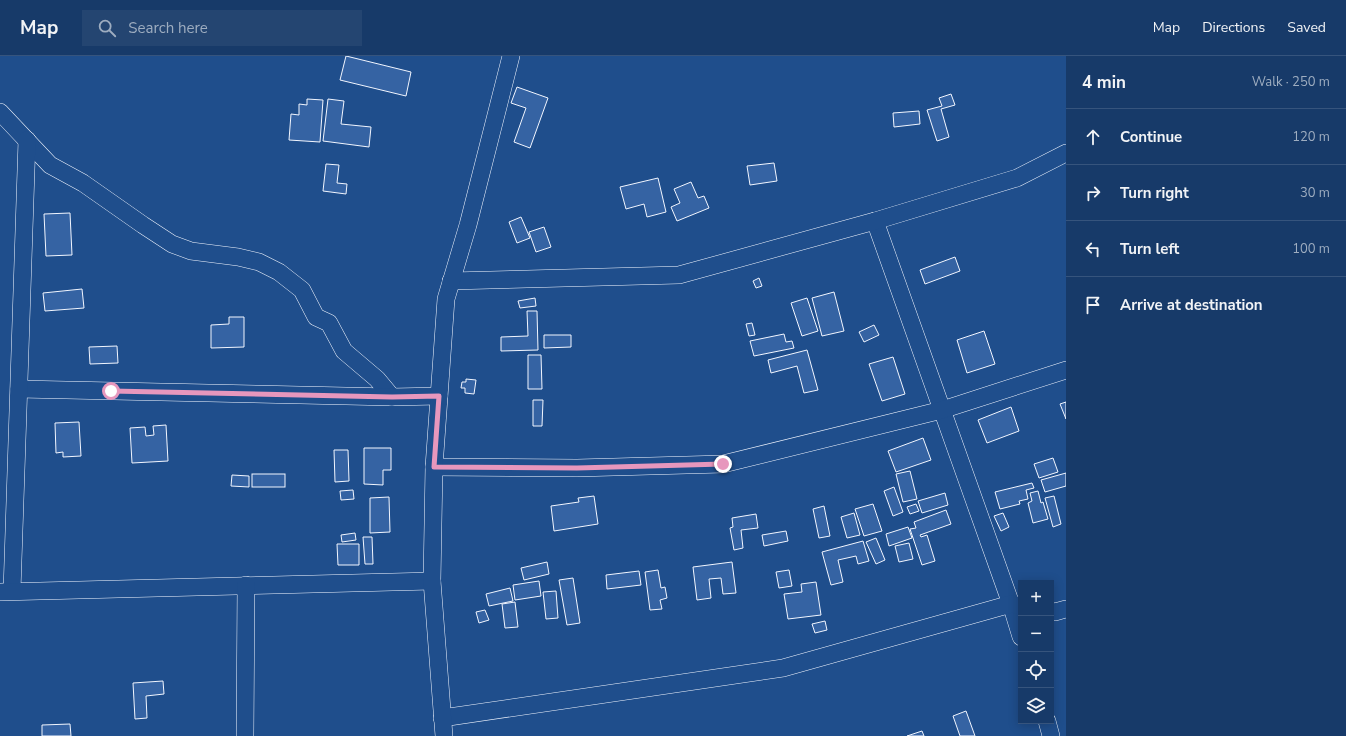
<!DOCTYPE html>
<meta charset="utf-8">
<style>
:root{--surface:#173a69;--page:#244571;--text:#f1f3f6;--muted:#9eadc0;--line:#36547d}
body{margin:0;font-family:"Nunito Sans",sans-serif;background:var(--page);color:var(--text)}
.controls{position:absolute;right:12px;bottom:12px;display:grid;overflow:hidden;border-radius:0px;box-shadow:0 2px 10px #0003}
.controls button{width:36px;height:36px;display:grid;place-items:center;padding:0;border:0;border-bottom:1px solid var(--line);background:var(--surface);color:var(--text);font:20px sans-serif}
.stop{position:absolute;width:12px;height:12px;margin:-9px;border:3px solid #e797bd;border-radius:50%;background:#fff}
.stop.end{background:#e797bd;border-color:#fff;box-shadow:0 1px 4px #0008}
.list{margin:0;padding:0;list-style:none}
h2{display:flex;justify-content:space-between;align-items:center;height:52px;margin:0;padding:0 16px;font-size:17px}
h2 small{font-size:13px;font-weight:400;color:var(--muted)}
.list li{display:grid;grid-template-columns:26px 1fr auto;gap:12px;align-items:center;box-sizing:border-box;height:56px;padding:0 16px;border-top:1px solid var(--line)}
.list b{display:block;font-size:15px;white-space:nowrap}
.list em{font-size:13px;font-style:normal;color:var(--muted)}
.icon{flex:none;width:22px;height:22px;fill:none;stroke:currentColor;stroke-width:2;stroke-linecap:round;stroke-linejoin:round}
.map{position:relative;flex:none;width:1066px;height:680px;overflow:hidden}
header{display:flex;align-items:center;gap:24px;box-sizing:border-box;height:56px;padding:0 20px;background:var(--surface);border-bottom:1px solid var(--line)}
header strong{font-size:19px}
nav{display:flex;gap:22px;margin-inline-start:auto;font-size:14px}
.search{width:280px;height:36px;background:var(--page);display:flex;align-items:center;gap:10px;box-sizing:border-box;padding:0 14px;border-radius:0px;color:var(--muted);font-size:15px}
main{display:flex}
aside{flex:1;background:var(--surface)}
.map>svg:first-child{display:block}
.building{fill:#3563a3;stroke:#f2f6ff}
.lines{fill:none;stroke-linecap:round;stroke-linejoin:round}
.minor-casing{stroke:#f2f6ff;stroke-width:18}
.minor{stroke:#1f4e8c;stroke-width:17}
.route{stroke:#e797bd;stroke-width:5}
</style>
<header>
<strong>Map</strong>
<div class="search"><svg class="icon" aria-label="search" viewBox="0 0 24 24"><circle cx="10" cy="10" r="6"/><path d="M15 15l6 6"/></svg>Search here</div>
<nav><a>Map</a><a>Directions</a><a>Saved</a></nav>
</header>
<main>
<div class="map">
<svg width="1066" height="680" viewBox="0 0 1066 680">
<rect width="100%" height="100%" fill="#1f4e8c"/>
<g class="building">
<polygon points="346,0 411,16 406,40 340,24"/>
<polygon points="517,31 548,42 530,92 514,86 526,52 511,47"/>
<polygon points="951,38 955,49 941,53 949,81 937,85 927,54 942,50 939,42"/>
<polygon points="307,43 323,44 320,86 289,84 291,58 299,59 299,48 307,49"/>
<polygon points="328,43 344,45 341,68 371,71 369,91 323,85"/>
<polygon points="919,55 920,68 894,71 893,57"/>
<polygon points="774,107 777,125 750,129 747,110"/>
<polygon points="326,108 339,109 337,127 347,128 346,138 323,135"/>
<polygon points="658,122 666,156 647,161 644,148 626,153 620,131"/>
<polygon points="691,126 698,142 704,140 709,152 677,165 671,151 680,147 674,133"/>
<polygon points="70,157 72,199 46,200 44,158"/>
<polygon points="521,161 530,182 517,187 509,166"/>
<polygon points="544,171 551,191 536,196 529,176"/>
<polygon points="955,201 960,215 925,228 920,214"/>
<polygon points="759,222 762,230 756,232 753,225"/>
<polygon points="82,233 84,252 45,255 43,237"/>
<polygon points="834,236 844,275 822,280 812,242"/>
<polygon points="535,242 536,250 520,252 518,245"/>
<polygon points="807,242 818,275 802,280 791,247"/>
<polygon points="527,255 537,255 538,294 501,295 501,281 528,280"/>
<polygon points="229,261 244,261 244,291 211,292 211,269 229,268"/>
<polygon points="752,267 755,279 749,280 746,268"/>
<polygon points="874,269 879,279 864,286 859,276"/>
<polygon points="984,275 995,308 967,317 957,284"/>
<polygon points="784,278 786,286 792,285 794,292 754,300 750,285"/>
<polygon points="544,279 571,279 571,291 544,292"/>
<polygon points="117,290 118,307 90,308 89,291"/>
<polygon points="807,294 818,334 804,337 797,310 771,317 768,304"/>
<polygon points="528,299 541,299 542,333 528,333"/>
<polygon points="893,301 905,338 882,345 869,308"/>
<polygon points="466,323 476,324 474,338 465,337 465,332 461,332 462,326 466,326"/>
<polygon points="533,344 543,344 542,370 533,370"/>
<polygon points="1066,346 1066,363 1060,348"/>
<polygon points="1011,351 1019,375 987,387 978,364"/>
<polygon points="79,366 81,400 63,401 63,396 56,397 55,367"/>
<polygon points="166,369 168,405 132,407 130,372 145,371 146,380 154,379 153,370"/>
<polygon points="923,382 931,404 896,416 888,395"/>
<polygon points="364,392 391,392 391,414 383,414 383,429 364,428"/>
<polygon points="334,394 348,394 349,425 335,426"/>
<polygon points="1053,402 1058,416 1039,422 1034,408"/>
<polygon points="910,415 917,443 903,446 896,418"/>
<polygon points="1066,417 1066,430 1045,436 1041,424"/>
<rect x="252" y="418" width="33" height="13"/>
<polygon points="232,419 249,420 249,431 231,430"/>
<polygon points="1032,427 1034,432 1026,434 1028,443 1019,445 1020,448 1000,453 995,436"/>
<polygon points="894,431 903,456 893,460 884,435"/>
<polygon points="353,434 354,443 341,444 340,435"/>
<polygon points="1038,435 1041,447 1043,446 1048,463 1033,467 1028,447 1032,445 1030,437"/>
<polygon points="945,437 948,449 922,457 918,445"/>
<polygon points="594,440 598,468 554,475 551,450 579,446 578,442"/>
<polygon points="1054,440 1061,468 1053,471 1045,442"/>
<polygon points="389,441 390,476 370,477 370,442"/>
<polygon points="873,448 882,475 864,480 855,453"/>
<polygon points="916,448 919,455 910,458 907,451"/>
<polygon points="824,450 830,480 819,482 813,453"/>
<polygon points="946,454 951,468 920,479 921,481 927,479 935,505 922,509 910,473 916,472 914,466"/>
<polygon points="854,457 860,479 847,482 841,461"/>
<polygon points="1003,457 1009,471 1001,475 994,460"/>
<polygon points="756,458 758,472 741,474 743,492 734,494 730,472 733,471 732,462"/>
<polygon points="908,471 912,482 889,490 886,478"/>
<polygon points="786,475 788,485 764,490 762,479"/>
<polygon points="355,477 356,484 342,486 341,479"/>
<polygon points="363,481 372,481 373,508 365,508"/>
<polygon points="876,482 885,504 876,508 866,486"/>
<polygon points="863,485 869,505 858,508 856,500 838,504 843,526 831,529 822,496"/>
<polygon points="909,487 913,503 899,506 895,490"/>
<polygon points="337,488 359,488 359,509 338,509"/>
<polygon points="547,506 549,518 524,524 521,512"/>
<polygon points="732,506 736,537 723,538 721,522 709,523 711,542 697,544 693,511"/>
<polygon points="658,514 661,532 665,531 667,542 660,544 662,553 650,554 645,516"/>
<polygon points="789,514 792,530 779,532 776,516"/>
<polygon points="639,515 641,529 607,533 606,519"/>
<polygon points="573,522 580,567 567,569 559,524"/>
<polygon points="539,525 541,540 515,544 513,529"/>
<polygon points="816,526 821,559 788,563 784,538 802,536 801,528"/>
<polygon points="510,532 513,545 489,550 486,538"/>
<polygon points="556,535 558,562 546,563 543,536"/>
<polygon points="515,546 518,571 505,572 502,548"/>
<polygon points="485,554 489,564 479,567 476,556"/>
<polygon points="825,565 827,574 815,577 812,568"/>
<polygon points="163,625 164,638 146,640 147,662 135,663 133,627"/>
<polygon points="966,655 975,680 960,680 953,660"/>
<polygon points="70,668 71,680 42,680 42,669"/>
<polygon points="922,675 924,680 907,680"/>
</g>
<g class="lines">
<defs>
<g id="minor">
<polyline points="0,56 50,109 83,127 143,169 172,188 191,195 238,201 259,206 279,216 302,234 316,261 329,267 344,295 377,323 392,341"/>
<polyline points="875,165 1011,548 1021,581"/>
<polyline points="451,225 679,219 875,165 1017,122 1066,97"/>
<polyline points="19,333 392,341 439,340"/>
<polyline points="434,411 577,412 723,408 942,354 1066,314"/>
<polyline points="12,535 27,84"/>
<polyline points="0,536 432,525"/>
<polyline points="1051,555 1055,556 1066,553"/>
<polyline points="442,662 783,612 1011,548 1021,550"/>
<polyline points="1047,665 1051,680"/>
<polyline points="245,680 246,529"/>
<polyline points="444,680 432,525 434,411 446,243 468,169 511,0"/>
</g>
</defs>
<use href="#minor" class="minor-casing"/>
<use href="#minor" class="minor"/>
</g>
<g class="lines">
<polyline class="route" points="111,335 392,341 439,340 434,411 577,412 723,408"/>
</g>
</svg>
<div class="controls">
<button>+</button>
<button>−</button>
<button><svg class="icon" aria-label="locate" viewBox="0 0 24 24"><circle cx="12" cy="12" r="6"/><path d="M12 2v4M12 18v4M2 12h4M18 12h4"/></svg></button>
<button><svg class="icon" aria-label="layers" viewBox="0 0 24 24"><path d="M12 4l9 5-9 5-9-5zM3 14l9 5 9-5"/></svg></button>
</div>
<div class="stop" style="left:111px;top:335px"></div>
<div class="stop end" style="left:723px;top:408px"></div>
</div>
<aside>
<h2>4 min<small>Walk · 250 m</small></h2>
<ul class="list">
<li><svg class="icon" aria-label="ahead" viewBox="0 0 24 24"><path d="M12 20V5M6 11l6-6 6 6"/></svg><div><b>Continue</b></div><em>120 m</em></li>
<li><svg class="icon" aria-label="right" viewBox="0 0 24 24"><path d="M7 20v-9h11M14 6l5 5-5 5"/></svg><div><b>Turn right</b></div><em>30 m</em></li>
<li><svg class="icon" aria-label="left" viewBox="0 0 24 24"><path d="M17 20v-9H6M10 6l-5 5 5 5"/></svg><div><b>Turn left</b></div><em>100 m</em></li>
<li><svg class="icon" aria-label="arrive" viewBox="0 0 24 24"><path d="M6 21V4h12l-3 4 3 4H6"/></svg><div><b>Arrive at destination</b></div></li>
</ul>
</aside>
</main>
